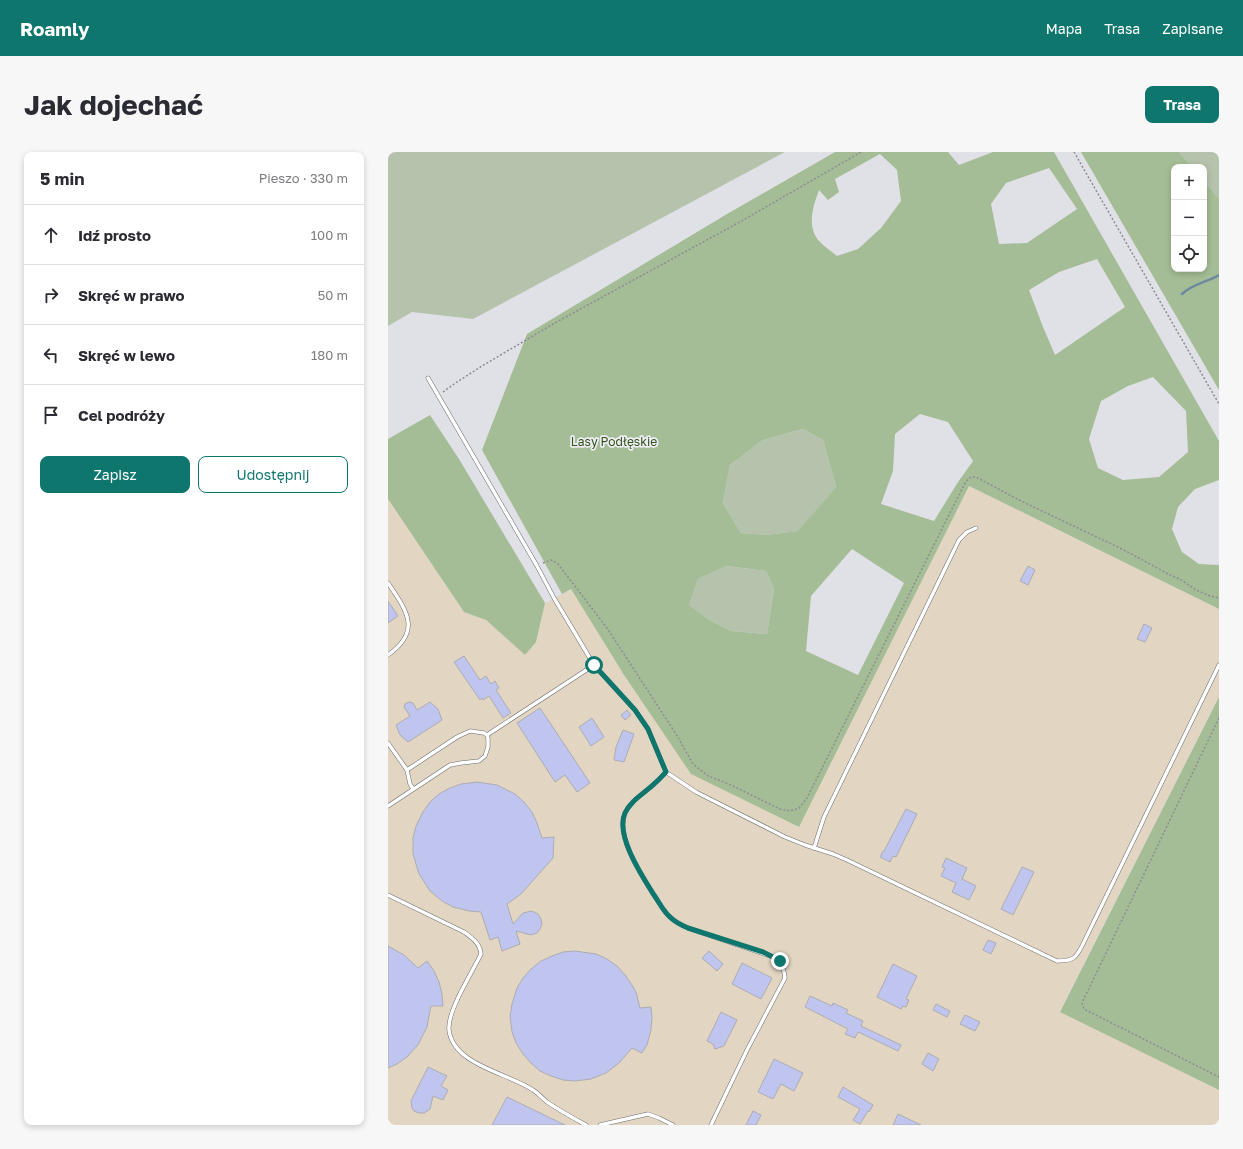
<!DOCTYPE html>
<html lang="pl">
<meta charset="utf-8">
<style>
:root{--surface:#fff;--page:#f7f7f7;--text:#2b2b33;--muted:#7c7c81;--line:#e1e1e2;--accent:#0f766e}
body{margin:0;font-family:"Golos Text",sans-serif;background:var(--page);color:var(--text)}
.controls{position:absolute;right:12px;top:12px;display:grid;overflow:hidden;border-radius:8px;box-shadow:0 2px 6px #0003}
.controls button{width:36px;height:36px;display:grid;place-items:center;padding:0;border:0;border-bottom:1px solid var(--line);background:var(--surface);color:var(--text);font:20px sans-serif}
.stop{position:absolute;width:12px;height:12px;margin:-9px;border:3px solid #0f766e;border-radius:50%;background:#fff}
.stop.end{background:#0f766e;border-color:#fff;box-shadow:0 1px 4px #0008}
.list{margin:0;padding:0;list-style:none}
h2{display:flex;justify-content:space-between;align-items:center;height:52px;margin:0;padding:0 16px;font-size:17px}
h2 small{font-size:13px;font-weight:400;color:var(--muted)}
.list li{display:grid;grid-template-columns:26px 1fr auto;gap:12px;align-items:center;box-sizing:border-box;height:60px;padding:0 16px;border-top:1px solid var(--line)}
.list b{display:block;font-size:15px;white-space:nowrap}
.list em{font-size:13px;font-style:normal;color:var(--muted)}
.actions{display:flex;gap:8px;padding:12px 16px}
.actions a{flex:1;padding:9px 0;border:1px solid var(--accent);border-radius:8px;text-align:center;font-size:14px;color:var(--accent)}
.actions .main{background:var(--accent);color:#fff}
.icon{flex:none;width:22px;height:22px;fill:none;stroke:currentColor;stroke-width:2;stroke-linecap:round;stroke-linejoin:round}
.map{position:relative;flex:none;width:831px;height:973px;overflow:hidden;border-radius:8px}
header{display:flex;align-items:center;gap:24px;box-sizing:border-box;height:56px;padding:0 20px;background:var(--accent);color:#fff}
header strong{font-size:19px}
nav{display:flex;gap:22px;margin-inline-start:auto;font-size:14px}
.intro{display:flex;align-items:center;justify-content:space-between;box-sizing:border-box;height:96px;padding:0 24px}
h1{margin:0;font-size:28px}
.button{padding:10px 18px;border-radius:8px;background:var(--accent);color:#fff;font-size:14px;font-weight:700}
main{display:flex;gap:24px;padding:0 24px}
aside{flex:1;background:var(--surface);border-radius:8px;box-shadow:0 2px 6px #0003}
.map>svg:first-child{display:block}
.industrial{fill:#e2d6c2}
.green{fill:#b5c3ac}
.forest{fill:#a5bd96;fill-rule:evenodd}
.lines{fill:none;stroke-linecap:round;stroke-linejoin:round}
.stream{stroke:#6e899e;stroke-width:2.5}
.building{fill:#bfc5ef;stroke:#acacb2}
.service-casing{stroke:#6a6b70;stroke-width:4.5}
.path{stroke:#8c8d91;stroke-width:1.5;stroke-dasharray:2 2;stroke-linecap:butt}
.service{stroke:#fff;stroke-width:3.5}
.route{stroke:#0f766e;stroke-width:5}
.labels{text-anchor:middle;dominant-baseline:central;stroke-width:3.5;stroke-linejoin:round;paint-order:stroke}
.park-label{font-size:12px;fill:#33521a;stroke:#edeef4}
</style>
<header>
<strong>Roamly</strong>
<nav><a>Mapa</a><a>Trasa</a><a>Zapisane</a></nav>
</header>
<div class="intro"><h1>Jak dojechać</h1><a class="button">Trasa</a></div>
<main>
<aside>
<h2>5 min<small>Pieszo · 330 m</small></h2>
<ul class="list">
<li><svg class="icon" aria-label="ahead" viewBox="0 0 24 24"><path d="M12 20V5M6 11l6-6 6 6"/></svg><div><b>Idź prosto</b></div><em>100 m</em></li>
<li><svg class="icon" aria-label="right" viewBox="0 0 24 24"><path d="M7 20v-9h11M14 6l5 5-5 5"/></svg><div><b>Skręć w prawo</b></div><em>50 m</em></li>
<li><svg class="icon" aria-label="left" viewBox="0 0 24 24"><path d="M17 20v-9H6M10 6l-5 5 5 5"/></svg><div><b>Skręć w lewo</b></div><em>180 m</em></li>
<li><svg class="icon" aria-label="arrive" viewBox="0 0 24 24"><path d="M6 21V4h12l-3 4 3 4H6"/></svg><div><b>Cel podróży</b></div></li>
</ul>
<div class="actions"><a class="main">Zapisz</a><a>Udostępnij</a></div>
</aside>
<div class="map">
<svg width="831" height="973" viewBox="0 0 831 973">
<rect width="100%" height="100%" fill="#e0e1e7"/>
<polygon class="industrial" points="581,334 831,457 831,545 672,859 831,938 831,973 0,973 0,347 76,460 98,468 137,503 148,490 157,451 183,437 236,523 289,597 410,675"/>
<g class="green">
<polygon points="0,0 397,0 85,167 24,160 0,174"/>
<polygon points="791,0 831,0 831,47 816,29 816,15 804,15"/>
<polygon points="415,277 435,288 448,335 411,379 378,383 353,381 335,351 342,313 375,288"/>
<polygon points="339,414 378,419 386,437 379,482 343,479 320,467 301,453 310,427"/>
</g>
<g class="forest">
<path d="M447,0H560L571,13L605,0H666L831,289V328L807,337L790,355L784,377L794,400L811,412L831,413V457L581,334L411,675L303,622L236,523L183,437L174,442L94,298L139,182L339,62ZM492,2L509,18L513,49L493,76L470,97L449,104C444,100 437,95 432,90C418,76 425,54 431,38L440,48L451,40L447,27ZM661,16L689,57L639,91L611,92L603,52L618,31ZM709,107L737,155L667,203L655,175L641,138L671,120ZM765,225L798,259L800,300L771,325L735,328L710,316L701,287L713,249L740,234ZM532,262L560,270L585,309L570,330L546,369L493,352L505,319L507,282ZM415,277L435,288L448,335L410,379L378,383L353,381L335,351L342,313L375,288ZM464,397L516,431L470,523L418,499L423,444ZM339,414L378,419L386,437L379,482L343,479L320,467L301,453L310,427Z"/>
<polygon points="693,0 791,0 804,15 786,15 786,117 816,117 816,29 831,47 831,238"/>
<polygon points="42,263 71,307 157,451 148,490 137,503 98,468 76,460 0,347 0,287"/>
<polygon points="831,545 831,938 672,860"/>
</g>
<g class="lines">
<path class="stream" d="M794,142C804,132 819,130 831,123"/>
</g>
<g class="building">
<polygon points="640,414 647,418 640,433 632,429"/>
<polygon points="0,449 10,464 0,471"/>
<polygon points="756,472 764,476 757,490 749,487"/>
<polygon points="76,504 92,528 98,524 103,532 107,529 111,536 108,538 123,561 115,566 101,544 95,548 94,546 92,548 66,510"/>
<polygon points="21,550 25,551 29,558 42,550 50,557 54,568 20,590 12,583 8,573 22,564 16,555 17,552"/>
<polygon points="152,556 202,631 189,640 177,623 167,630 129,571"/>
<polygon points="239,558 243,563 237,568 233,563"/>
<polygon points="204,566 216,585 203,594 191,575"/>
<polygon points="235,578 246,582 236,610 226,608 228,595"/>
<polygon points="89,630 109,633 127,642 136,650 144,660 149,671 154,686 166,685 165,706 133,742 119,752 125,772 135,761 139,760 144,759 150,762 153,767 154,772 152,777 149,781 143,783 128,779 132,792 114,799 110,785 102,788 93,760 81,759 65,755 54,749 42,739 31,722 25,702 25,686 28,674 35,660 42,650 51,642 62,636 73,632"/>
<polygon points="518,657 529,662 508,705 505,704 502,710 492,705 495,699 496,699"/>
<polygon points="558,706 579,716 574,727 588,734 581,748 564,740 568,731 553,724 557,716 554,715"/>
<polygon points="634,715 646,720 625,763 613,757"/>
<polygon points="600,788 608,791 603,802 595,798"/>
<polygon points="0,794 16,803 30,816 39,809 46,819 51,830 54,842 55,854 43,854 39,875 30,893 19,905 9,912 0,916"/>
<polygon points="187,799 208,802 219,807 229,814 237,823 244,833 248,840 252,856 263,855 264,865 263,878 259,893 254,901 244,896 231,911 218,921 203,927 187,929 175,928 163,924 152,919 143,911 135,902 128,891 124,880 122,864 124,852 129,836 135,826 143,817 153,809 164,804 175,800"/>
<polygon points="321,799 335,812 329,819 314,806"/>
<polygon points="354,811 384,826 373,847 344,832"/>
<polygon points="505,812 529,824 518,847 521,848 518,855 515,854 513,857 489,845"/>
<polygon points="422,844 444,854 445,851 460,858 458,861 475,869 473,874 513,893 510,899 470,880 467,886 457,882 460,877 417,855"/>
<polygon points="548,852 562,859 559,865 545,858"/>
<polygon points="333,860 349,868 336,894 327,897 325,892 319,889"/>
<polygon points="577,863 592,870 587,879 572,872"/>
<polygon points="540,901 551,907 545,919 534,912"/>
<polygon points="386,907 415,921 406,939 393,932 385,947 370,940"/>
<polygon points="40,915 59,924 53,934 60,938 55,948 45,944 42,957 36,961 31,961 26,959 24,956 23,949"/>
<polygon points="455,935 485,953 481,960 480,959 472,972 465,968 472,957 450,945"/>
<polygon points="119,945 177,973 104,973"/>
<polygon points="365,959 373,963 368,973 358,973"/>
<polygon points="510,962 533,973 505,973"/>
</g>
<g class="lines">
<defs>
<g id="service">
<polyline points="40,226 149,414 166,446 206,513 247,558 260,577 278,620"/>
<path d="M0,431C19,459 34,479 0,503"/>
<polyline points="99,583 206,513"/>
<polyline points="0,591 19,618"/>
<polyline points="0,654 62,613 73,611 91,609 97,604 100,595 100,586 99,583 96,581 82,579 69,585 19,618 22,632 25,637"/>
<polyline points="426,696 436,665 571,388 579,380 588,376"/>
<path d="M0,743L76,780C84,786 92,791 93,802C84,821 59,859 61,878C65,913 120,921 145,938C150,941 154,946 159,950C171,958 185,966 198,973"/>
<polyline points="212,973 260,962 271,966 285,973"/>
<path d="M323,973L359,898L397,826C396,816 393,811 385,805L300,776C293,773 287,770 282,765C275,759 271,750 266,743C254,724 227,684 237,661C243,648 257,641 267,631C271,628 274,624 278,620L308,640L397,685L417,693L445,702L459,708L669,809C686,809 688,806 695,792L831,513"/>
</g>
</defs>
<use href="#service" class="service-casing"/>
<g class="path">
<polyline points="686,0 831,252"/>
<polyline points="55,240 66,232 94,214 165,172 359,66 473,0"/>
<polyline points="155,411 163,408 170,412 219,476 288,582 305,612 320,624 341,632 392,657 402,659 411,656 419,646 578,329 583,325 588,325 631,348 736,398 782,423 792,427 808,438 822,444 831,446"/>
<polyline points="831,566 694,851 696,857 831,925"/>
</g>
<use href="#service" class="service"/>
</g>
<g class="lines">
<path class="route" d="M206,513L247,558L260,577L278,620C274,624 271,628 267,631C257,641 243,648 237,661C227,683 254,724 266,743C271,750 275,759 282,765C287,770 293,773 300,776L375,800L385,805L392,809"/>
</g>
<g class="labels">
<g class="park-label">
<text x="226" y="289">Lasy Podłęskie</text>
</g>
</g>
</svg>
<div class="controls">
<button>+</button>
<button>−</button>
<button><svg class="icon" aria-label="locate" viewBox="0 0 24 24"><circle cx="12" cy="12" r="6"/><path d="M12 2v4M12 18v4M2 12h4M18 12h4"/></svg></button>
</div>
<div class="stop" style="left:206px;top:513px"></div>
<div class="stop end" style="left:392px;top:809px"></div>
</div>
</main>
